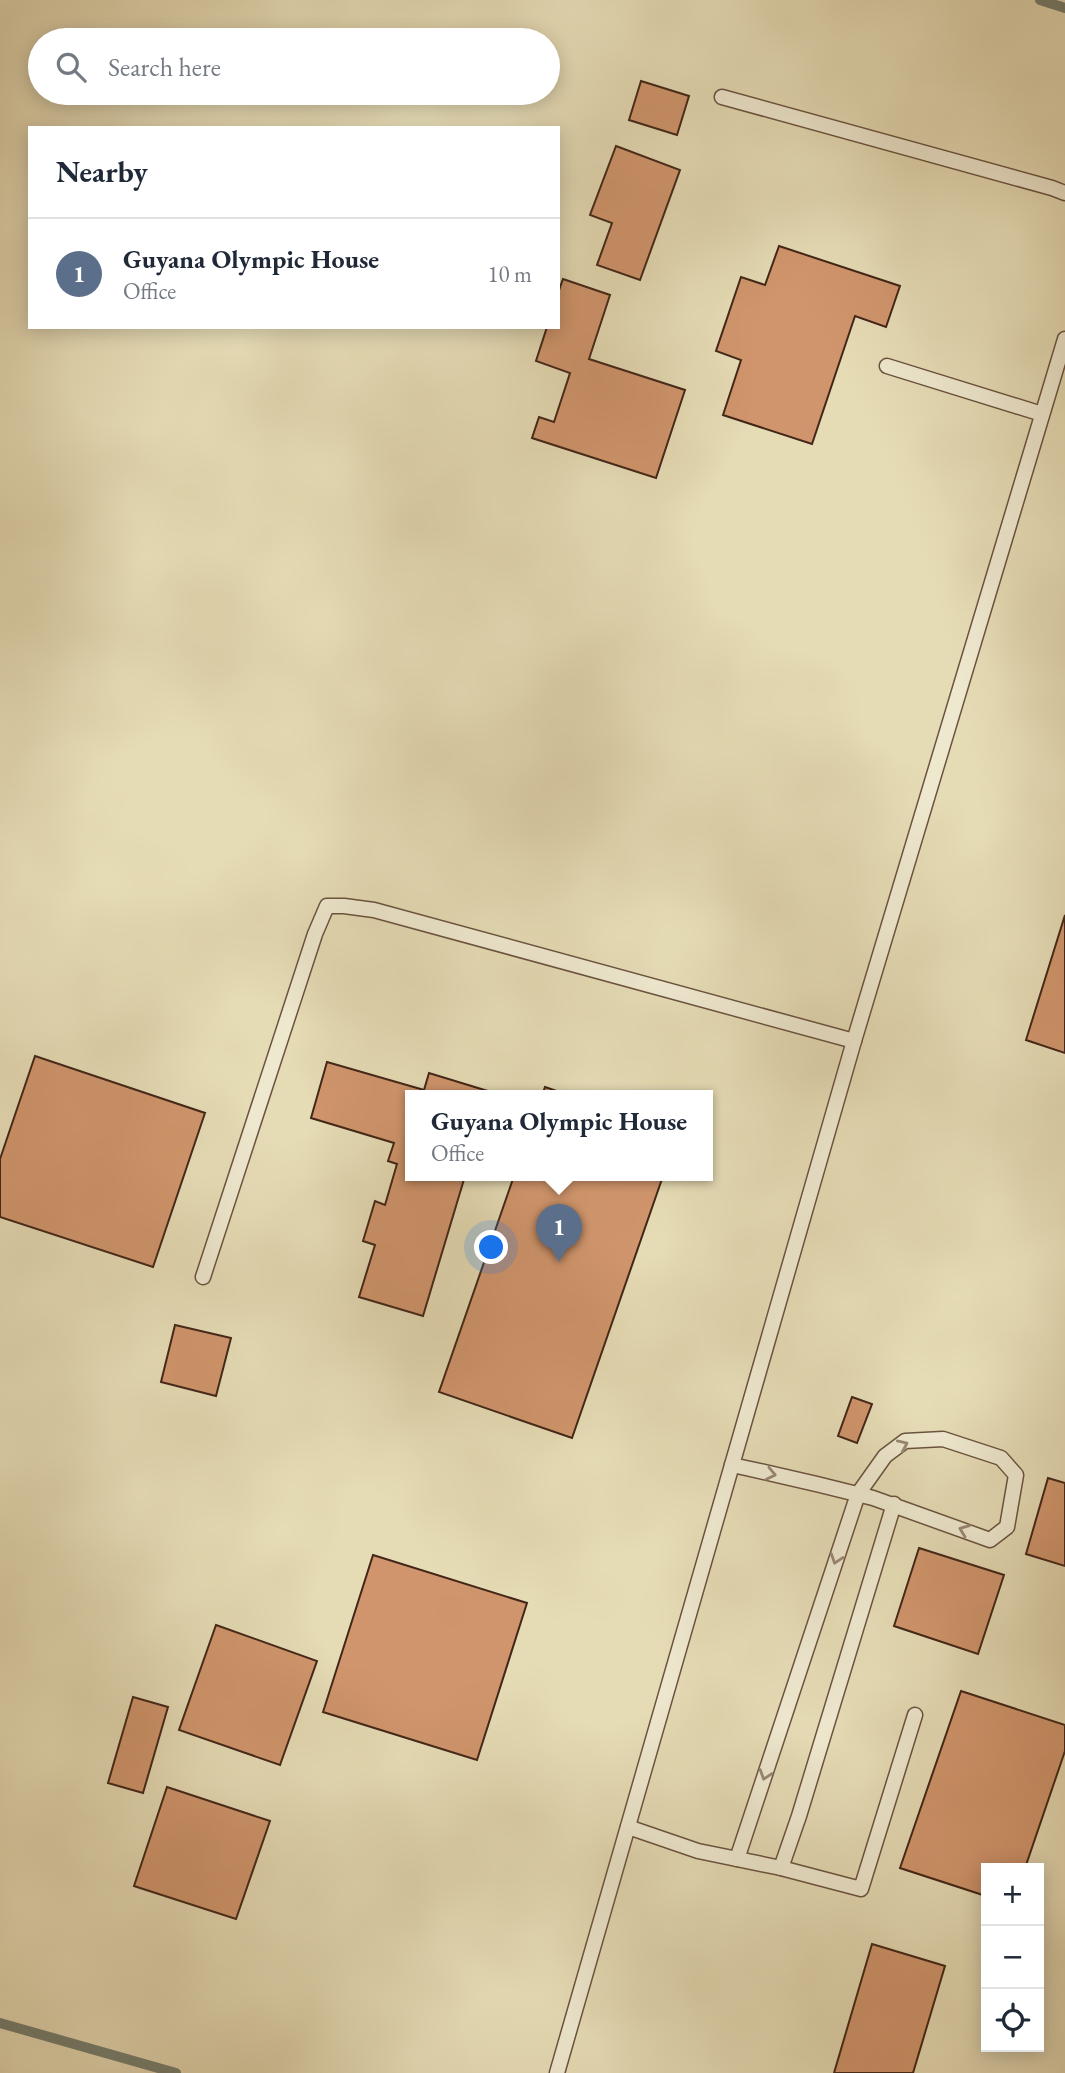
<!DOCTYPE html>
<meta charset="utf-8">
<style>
:root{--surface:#fff;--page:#f6f6f7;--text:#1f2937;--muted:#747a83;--line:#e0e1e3;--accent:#0b8043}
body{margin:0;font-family:"EB Garamond",serif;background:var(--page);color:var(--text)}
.controls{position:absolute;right:21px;bottom:21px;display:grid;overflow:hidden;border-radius:0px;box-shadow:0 4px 18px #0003}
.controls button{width:63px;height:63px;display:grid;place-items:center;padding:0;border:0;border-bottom:2px solid var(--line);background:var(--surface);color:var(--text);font:35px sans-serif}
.you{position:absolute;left:492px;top:1248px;width:24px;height:24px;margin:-18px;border:5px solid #fff;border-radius:50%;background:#1a73e8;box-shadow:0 0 0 10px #1a73e833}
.badge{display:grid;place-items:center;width:46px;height:46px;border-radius:50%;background:var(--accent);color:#fff;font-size:23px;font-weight:700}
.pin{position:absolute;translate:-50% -58px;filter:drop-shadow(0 2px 4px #0008)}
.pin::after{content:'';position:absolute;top:37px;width:24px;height:21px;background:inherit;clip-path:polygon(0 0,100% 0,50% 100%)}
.popup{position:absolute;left:405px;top:1090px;width:308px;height:91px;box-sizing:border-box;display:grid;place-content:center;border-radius:0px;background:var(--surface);filter:drop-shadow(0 2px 5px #0005);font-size:23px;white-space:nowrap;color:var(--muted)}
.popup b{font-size:26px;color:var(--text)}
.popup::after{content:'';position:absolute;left:50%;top:100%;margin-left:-14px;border:14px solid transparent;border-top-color:var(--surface)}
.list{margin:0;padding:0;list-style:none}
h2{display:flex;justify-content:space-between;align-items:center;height:91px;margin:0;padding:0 28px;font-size:30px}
h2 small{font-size:23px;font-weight:400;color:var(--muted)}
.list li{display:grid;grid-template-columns:46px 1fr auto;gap:21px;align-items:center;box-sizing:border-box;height:112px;padding:0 28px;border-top:2px solid var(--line)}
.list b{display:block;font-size:26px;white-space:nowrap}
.list p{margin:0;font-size:23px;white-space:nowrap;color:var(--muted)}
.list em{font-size:23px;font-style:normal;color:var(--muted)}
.icon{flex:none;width:38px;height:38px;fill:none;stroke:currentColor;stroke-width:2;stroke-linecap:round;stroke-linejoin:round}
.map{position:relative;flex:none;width:1065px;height:2073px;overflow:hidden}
.search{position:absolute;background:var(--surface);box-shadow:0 4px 18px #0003;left:28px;top:28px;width:532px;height:77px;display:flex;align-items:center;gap:18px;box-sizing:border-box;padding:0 24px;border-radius:38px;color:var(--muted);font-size:26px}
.panel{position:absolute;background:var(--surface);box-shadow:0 4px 18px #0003;left:28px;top:126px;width:532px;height:203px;border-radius:0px}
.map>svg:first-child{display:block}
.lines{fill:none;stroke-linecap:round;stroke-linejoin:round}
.stream{stroke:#747f70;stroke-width:10}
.building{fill:#d0956c;stroke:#422618;stroke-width:2}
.service-casing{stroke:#6b533f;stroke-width:17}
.service{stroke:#eee8cf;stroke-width:14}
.oneway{stroke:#988774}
</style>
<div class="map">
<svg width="1065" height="2073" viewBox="0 0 1065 2073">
<rect width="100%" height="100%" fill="#e5dbb5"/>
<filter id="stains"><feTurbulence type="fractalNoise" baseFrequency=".00286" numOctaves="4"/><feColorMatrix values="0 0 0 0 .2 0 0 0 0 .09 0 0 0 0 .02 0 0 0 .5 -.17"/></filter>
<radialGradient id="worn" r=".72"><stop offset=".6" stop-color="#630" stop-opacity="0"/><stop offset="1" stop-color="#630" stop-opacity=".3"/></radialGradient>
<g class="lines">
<g class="stream">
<polyline points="1040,0 1065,8"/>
<polyline points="0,2023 176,2073"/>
</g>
</g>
<g class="building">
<polygon points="641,81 689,96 677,135 629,120"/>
<polygon points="616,146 680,170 640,280 597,265 612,223 590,215"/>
<polygon points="779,246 900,286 886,327 855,316 812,444 723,415 741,360 716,351 741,277 765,285"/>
<polygon points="563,279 610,295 589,359 685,390 656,478 532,438 539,417 554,422 570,373 536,361 547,327 558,327 558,293"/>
<polygon points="1065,915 1065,1053 1026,1040"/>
<polygon points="35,1056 205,1113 153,1267 0,1217 0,1159"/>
<polygon points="327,1062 424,1090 429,1073 491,1092 490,1096 410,1096 410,1176 465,1176 423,1316 359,1297 375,1245 363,1241 375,1201 385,1205 397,1164 388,1161 394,1143 311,1118"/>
<polygon points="545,1087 571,1096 542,1096"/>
<polygon points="514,1176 663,1176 572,1438 439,1392"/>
<polygon points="175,1325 231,1338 216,1396 161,1382"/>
<polygon points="852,1397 872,1404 857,1443 838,1436"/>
<polygon points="1048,1478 1065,1483 1065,1566 1026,1554"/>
<polygon points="919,1548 1004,1575 978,1654 894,1626"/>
<polygon points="373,1555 527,1603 477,1760 323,1712"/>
<polygon points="216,1625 317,1661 280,1765 179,1730"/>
<polygon points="961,1691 1065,1725 1065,1751 1025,1868 986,1868 986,1896 900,1868"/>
<polygon points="133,1697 168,1707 143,1793 108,1783"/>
<polygon points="167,1787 270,1821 236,1919 134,1886"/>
<polygon points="872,1944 945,1966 913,2073 834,2073"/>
</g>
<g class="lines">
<defs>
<g id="service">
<polyline points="722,97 1052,188 1065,193"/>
<polyline points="887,366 1042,414"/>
<polyline points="203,1277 315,934 327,906 344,906 374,910 854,1041"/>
<path d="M732,1465C779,1475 826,1486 873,1498L990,1540L1007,1527L1016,1475L1001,1458L943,1439L905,1441L885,1456L858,1494L737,1859"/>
<polyline points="628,1827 698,1851 781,1868 799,1816 894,1504"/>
<polyline points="781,1868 861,1889 915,1715"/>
<polyline points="557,2073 854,1041 1065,339"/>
</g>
</defs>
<use href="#service" class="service-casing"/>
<use href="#service" class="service"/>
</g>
<defs><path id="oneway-chevron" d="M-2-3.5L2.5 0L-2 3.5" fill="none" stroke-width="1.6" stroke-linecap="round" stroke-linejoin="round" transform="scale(1.75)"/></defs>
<g class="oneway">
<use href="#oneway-chevron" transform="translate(903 1445) rotate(-24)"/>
<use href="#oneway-chevron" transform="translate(771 1474) rotate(12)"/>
<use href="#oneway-chevron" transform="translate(964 1530) rotate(-159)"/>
<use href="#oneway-chevron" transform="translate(836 1559) rotate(108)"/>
<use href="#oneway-chevron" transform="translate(765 1775) rotate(108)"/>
</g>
<rect width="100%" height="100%" filter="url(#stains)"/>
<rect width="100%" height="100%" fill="url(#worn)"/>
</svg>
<div class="controls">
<button>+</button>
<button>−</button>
<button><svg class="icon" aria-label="locate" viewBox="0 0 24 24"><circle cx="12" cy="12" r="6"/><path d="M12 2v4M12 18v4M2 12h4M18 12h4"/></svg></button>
</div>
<div class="you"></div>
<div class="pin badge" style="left:559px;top:1262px;background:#5c6f8a">1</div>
<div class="popup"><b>Guyana Olympic House</b>Office</div>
<div class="search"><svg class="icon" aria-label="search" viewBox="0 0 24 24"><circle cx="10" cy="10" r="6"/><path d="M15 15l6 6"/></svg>Search here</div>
<section class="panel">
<h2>Nearby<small></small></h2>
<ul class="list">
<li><span class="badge" style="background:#5c6f8a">1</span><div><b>Guyana Olympic House</b><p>Office</p></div><em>10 m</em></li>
</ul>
</section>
</div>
